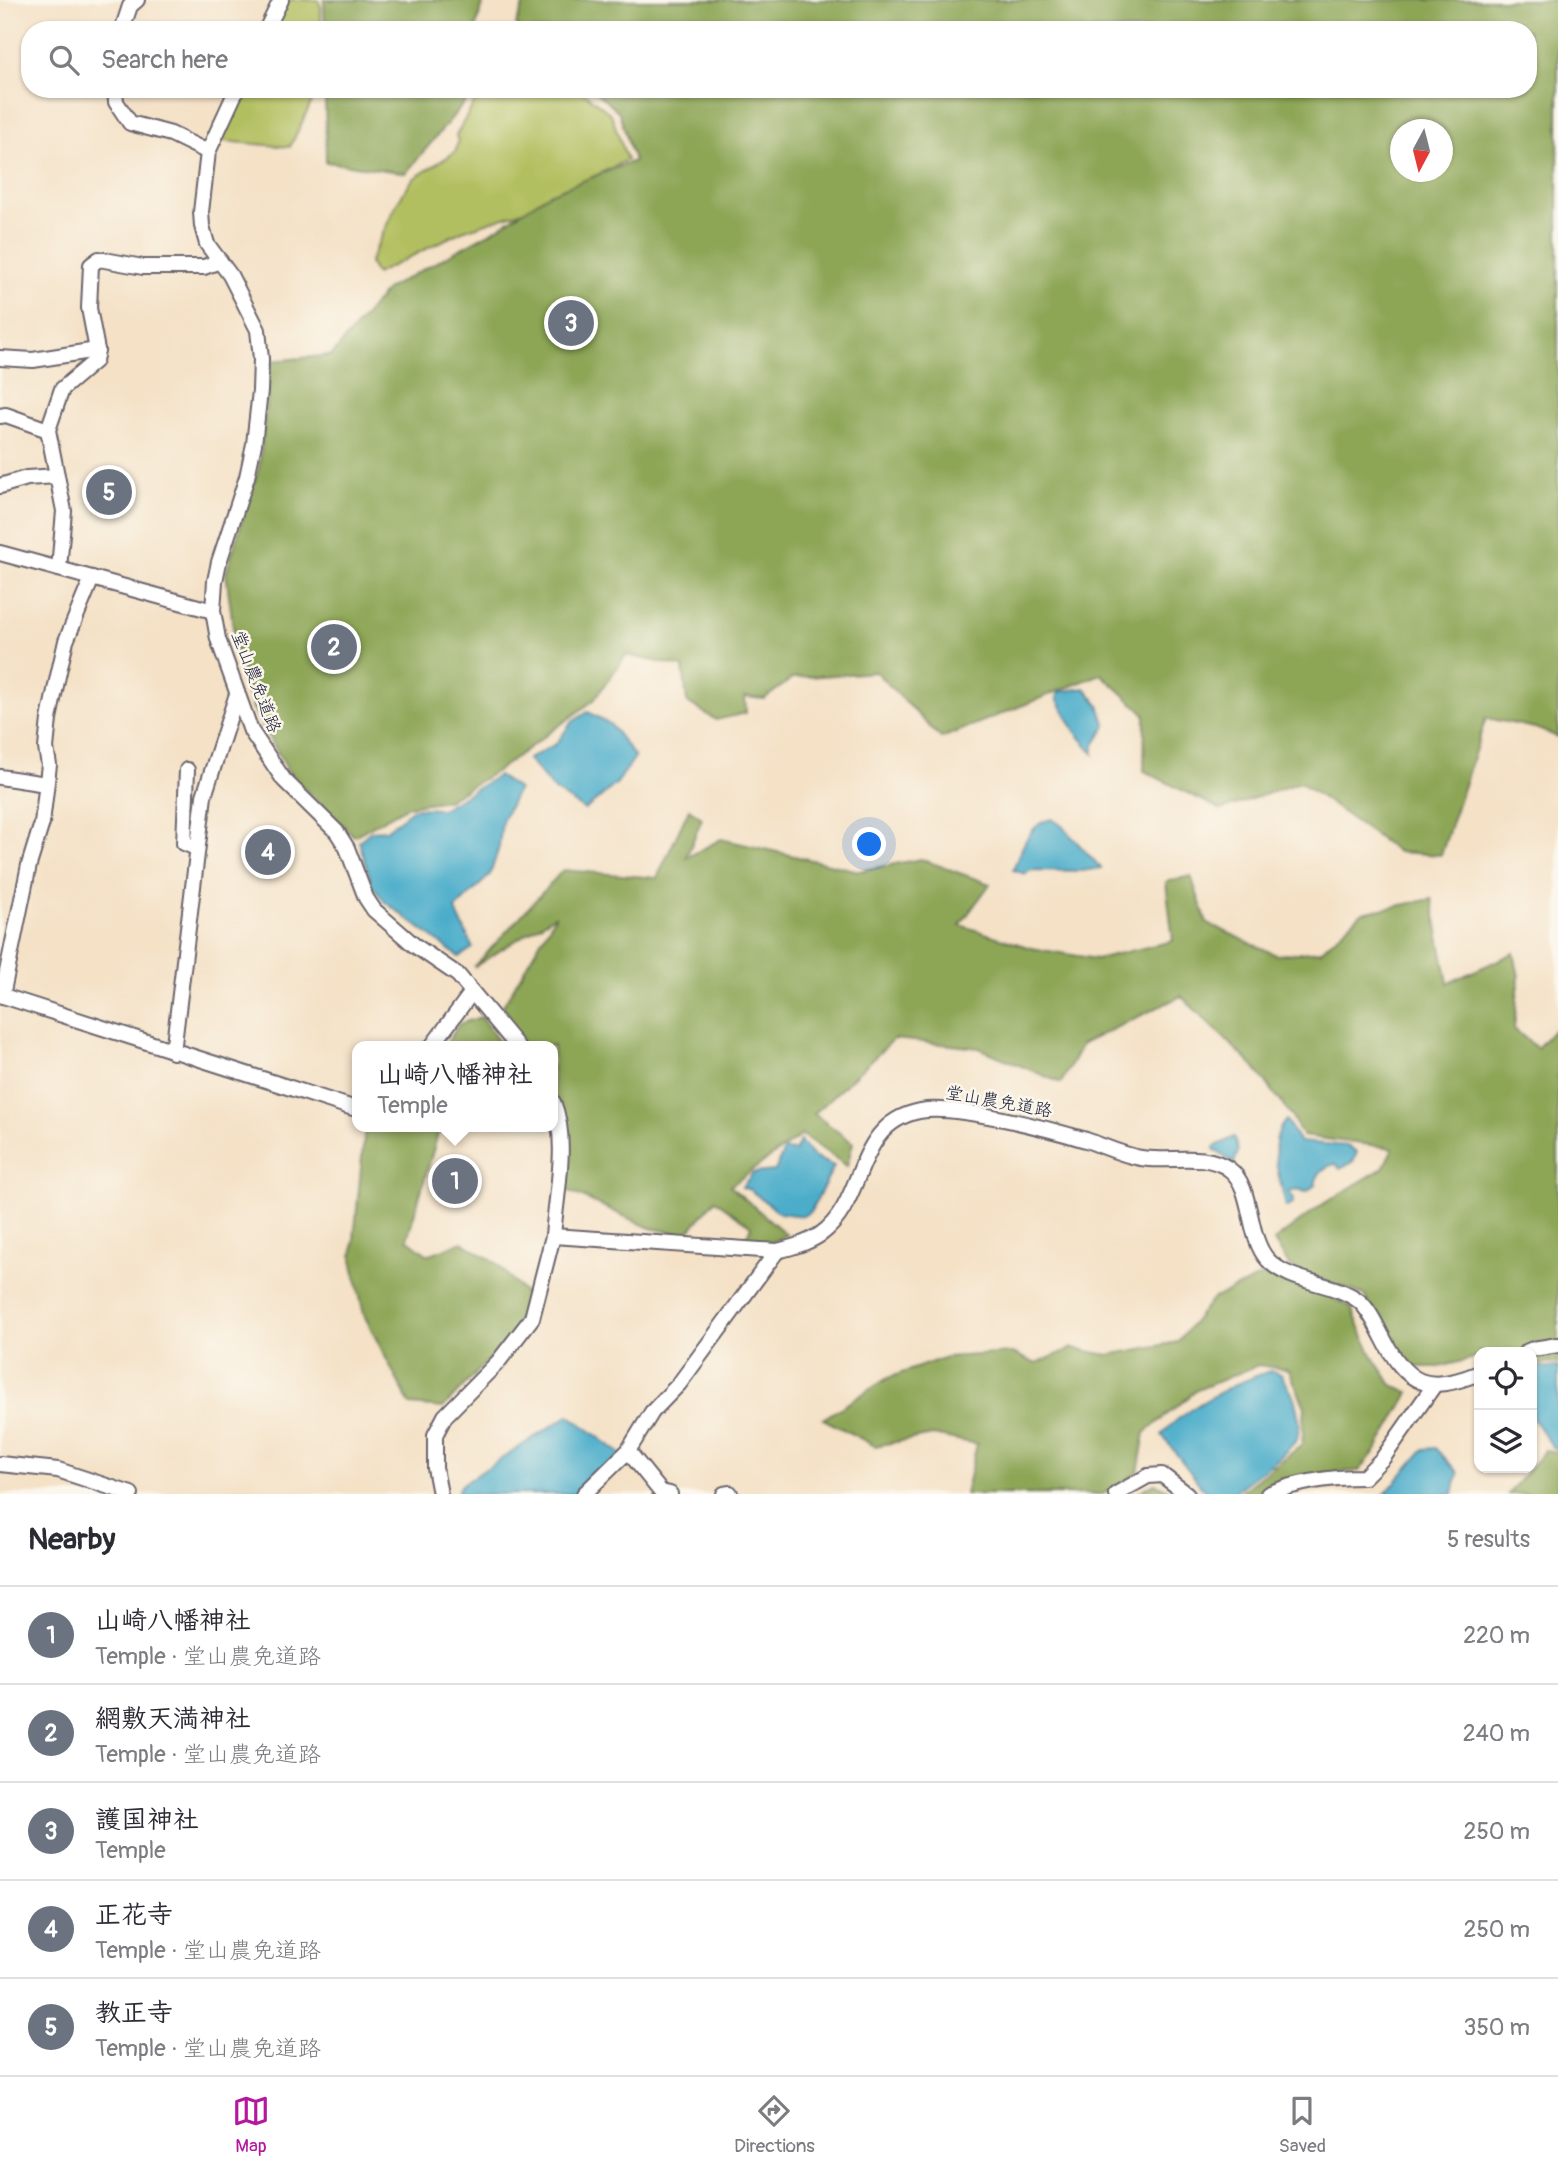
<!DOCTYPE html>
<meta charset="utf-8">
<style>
:root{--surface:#fff;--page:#f7f7f7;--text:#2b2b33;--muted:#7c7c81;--line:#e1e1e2;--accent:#b5179e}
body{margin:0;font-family:Pangolin,"Klee One",sans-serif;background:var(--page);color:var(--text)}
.controls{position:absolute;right:21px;bottom:21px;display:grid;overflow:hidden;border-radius:14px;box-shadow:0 2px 5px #0004}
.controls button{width:63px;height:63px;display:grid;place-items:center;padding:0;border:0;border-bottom:2px solid var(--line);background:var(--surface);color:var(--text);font:35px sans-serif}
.compass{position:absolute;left:1390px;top:119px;width:63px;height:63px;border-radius:50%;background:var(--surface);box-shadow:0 2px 5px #0004;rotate:187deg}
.you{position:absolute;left:870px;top:845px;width:24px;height:24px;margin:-18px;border:5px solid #fff;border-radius:50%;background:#1a73e8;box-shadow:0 0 0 10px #1a73e833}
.badge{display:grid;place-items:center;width:46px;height:46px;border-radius:50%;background:var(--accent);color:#fff;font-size:23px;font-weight:700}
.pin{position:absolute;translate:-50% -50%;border:4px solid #fff;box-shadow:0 2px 7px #0006}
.popup{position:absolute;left:352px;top:1041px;width:206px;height:91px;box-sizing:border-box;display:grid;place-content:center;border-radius:14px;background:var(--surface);filter:drop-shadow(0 2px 5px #0005);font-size:23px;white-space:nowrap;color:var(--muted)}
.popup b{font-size:26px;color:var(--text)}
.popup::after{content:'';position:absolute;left:50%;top:100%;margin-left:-14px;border:14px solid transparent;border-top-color:var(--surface)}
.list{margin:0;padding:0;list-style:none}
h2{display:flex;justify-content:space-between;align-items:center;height:91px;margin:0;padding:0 28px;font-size:30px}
h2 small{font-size:23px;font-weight:400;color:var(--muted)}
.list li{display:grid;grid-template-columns:46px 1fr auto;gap:21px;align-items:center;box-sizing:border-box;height:98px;padding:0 28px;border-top:2px solid var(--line)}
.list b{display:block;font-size:26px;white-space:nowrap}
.list p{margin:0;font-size:23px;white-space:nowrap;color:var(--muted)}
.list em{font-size:23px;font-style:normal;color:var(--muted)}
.icon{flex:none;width:38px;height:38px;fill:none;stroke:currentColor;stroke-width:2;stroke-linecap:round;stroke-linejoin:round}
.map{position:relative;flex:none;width:1558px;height:1494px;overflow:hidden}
.search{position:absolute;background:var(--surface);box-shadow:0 2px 5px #0004;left:21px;right:21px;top:21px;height:77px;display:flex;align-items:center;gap:18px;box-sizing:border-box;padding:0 24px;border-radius:28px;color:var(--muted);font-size:26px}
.sheet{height:581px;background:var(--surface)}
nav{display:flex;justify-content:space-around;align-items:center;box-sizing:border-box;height:98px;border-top:2px solid var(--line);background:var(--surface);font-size:19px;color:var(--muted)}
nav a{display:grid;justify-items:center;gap:4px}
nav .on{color:var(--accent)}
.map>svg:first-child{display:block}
.green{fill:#b2bf61;stroke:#6a704e;stroke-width:2}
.forest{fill:#8da657;stroke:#586449;stroke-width:2;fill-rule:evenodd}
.water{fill:#4badca;stroke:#366882;stroke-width:2}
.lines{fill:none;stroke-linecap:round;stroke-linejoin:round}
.street-casing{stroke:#6c656c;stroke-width:18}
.street{stroke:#fff;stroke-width:14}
.labels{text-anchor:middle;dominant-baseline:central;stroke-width:5;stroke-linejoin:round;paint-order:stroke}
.street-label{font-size:18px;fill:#22223b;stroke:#fbf7ec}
</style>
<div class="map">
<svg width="1558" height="1494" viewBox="0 0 1558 1494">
<rect width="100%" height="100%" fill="#fbf7ec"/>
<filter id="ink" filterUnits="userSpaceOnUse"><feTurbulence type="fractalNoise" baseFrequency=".0143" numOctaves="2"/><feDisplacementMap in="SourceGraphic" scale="14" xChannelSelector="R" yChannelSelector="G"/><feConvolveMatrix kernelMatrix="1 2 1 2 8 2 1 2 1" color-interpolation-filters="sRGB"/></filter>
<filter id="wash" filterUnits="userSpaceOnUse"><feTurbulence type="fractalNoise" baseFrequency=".00686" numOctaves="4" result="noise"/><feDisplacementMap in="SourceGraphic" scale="28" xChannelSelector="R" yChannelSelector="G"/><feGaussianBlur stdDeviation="1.57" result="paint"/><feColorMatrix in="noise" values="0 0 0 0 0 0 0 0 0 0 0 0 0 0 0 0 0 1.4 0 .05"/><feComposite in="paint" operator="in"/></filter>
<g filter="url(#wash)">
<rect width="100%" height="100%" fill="#f4e1c6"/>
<g class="green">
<polygon points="285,0 318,0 321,7 321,30 272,30"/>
<polygon points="245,89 318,89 290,147 221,141"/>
<polygon points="478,89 579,89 611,114 627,160 529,209 462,231 376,274 369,263 398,201 413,179 455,152 458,142 456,135 476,100"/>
</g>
<g class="forest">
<polygon points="324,0 484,0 475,30 325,30"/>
<path d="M525,0H1558V737L1535,728L1486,718L1441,855L1398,852L1300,782L1221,810L1144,771L1145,714L1101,674L941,738L876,672L793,678L764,699L745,697L746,713L716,720L687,702L683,667L626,655L594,700L500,769L447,800L408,806L354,836L291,776L252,707L236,649L226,573L259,467L271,361L332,355L387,289L493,231L549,194L634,161L619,112L592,89H1528V30H521L516,25ZM1400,130H1442V172H1400Z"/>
<polygon points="325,89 465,89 466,101 406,173 326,162"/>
<polygon points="689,809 702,818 686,858 721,839 859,871 921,859 990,884 960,925 1031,948 1096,959 1173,941 1166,882 1191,876 1207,923 1276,955 1321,951 1362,913 1432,899 1448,983 1514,953 1519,977 1514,1029 1537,1048 1558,1025 1558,1364 1549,1362 1532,1367 1532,1352 1479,1352 1479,1357 1439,1367 1408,1367 1364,1295 1290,1267 1274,1241 1323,1204 1383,1168 1393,1148 1303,1136 1288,1111 1254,1067 1181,996 1082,1044 1061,1083 979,1048 894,1039 814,1114 853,1143 847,1166 802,1135 730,1186 787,1235 770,1243 746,1240 751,1226 715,1200 686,1235 650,1228 565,1189 566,1126 553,1092 553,1046 523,1046 497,1016 556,915 474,967 563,870 657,878"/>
<polygon points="481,1017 502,1046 445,1046 459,1024"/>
<polygon points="365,1127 440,1127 407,1239 428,1255 462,1242 496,1263 530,1299 507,1340 443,1408 410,1405 364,1315 352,1260"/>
<polygon points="1264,1275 1284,1283 1317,1290 1351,1307 1371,1353 1392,1385 1409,1393 1377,1449 1359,1471 1319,1473 1250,1494 1238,1494 1302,1445 1305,1407 1289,1370 1258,1365 1197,1390 1145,1433 1138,1472 1103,1494 965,1494 977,1444 933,1435 875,1446 823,1419 888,1378 946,1357 1013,1353 1036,1364 1072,1348 1108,1355 1178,1342 1212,1299"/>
<polygon points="1545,1450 1558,1452 1558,1494 1508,1494"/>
<polygon points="1155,1483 1175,1494 1135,1494"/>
</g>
<g class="water">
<polygon points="1085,688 1099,705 1106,726 1094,745 1094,754 1074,730 1057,698 1059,692"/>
<polygon points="588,712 610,724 635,757 617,783 585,810 554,790 528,759 556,744 572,722"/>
<polygon points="498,776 518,789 502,821 499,847 490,875 455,909 473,948 459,957 385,902 372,885 359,841 371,831 386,830 415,808 441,809"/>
<path d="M1052,819L1061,825L1101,868L1082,871L1031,870L1025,874L1013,870C1021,851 1029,822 1052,819Z"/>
<path d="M1286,1120L1300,1142L1347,1146L1357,1152L1353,1162L1340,1169L1336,1164C1324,1166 1317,1173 1315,1185L1306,1192L1298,1189L1289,1192L1294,1199L1292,1204L1286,1207C1281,1180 1265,1143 1286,1120Z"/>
<polygon points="1234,1137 1238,1151 1234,1164 1214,1149 1214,1147"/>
<polygon points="800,1141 813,1157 834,1166 811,1211 803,1216 780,1213 750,1190 742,1187 753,1173 775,1171 784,1150 795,1151"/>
<polygon points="1540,1367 1558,1367 1558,1449 1553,1447 1532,1418 1532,1370"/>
<path d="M1270,1371L1281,1374L1294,1397L1300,1423L1297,1440L1277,1460L1231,1494H1207L1162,1435C1183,1408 1237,1382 1270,1371Z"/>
<polygon points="569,1415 621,1454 579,1494 459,1494 458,1489 464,1483"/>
<polygon points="1436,1448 1458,1473 1453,1494 1385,1494 1424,1449"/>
</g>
</g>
<g filter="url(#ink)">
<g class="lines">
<defs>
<g id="street">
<polyline points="122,30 130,6 137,0"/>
<polyline points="266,30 281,0"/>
<polyline points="115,89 116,102 130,123 171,134 208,152"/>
<polyline points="237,89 208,152 201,212 202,226 207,244 230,275 258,330 261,359 260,391 254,444 247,477 219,562 215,581 213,611 218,639 251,731 284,780 337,832 347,848 366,898 374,910 414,945 458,975 517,1046"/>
<polyline points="0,358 33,360 97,350"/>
<polyline points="0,416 6,415 48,430"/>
<polyline points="0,486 27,478 57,476"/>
<polyline points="0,553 213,611"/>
<polyline points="59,569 64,511 48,430 62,389 95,361 97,350 89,308 91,265 99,259 143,267 204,267 220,261"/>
<polyline points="187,770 184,843 196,848"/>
<polyline points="0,777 46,784"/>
<polyline points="0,995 353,1108 357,1107"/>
<polyline points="2,996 29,865 42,823 49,765 46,748 49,719 58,676 66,641 92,578"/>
<polyline points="432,1046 472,992"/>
<polyline points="173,1052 204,796 237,694"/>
<path d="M553,1102C569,1140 556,1195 553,1236L777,1251C793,1247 808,1243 821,1234C867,1201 853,1124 920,1111C955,1104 1049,1129 1086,1140C1104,1146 1122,1155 1141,1158C1169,1163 1204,1151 1229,1169C1254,1187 1246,1236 1268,1260C1291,1284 1333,1281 1359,1301C1369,1309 1376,1325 1382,1336C1407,1386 1428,1394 1479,1373"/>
<polyline points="1526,1352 1533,1349 1558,1345"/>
<polyline points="628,1451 661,1492 670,1494"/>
<polyline points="0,1464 58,1470 131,1494"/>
<polyline points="440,1494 435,1468 435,1435 445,1416 498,1362 532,1318 553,1236"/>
<polyline points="584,1494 628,1451 652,1412 679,1384 777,1251"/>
<polyline points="724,1494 730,1493"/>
<polyline points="1116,1494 1148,1476 1162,1475 1187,1494"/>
<path d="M1268,1494C1300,1481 1330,1477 1364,1477L1383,1458L1435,1384"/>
</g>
</defs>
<use href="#street" class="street-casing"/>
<use href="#street" class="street"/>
</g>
</g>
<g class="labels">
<g class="street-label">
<text transform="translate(256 682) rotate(69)">堂山農免道路</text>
<text transform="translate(999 1102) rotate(10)">堂山農免道路</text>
</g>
</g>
</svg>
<div class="controls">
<button><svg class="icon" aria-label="locate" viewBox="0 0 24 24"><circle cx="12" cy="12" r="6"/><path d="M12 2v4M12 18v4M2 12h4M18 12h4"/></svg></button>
<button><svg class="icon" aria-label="layers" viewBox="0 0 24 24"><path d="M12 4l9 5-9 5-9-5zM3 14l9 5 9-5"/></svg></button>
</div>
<svg class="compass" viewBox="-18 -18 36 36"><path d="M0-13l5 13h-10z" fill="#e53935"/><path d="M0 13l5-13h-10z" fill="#7c7c81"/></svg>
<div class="you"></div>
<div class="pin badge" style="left:455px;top:1181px;background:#6b7280">1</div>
<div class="popup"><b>山崎八幡神社</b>Temple</div>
<div class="pin badge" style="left:334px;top:647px;background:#6b7280">2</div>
<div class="pin badge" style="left:571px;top:323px;background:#6b7280">3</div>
<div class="pin badge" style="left:268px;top:852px;background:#6b7280">4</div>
<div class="pin badge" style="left:109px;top:492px;background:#6b7280">5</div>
<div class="search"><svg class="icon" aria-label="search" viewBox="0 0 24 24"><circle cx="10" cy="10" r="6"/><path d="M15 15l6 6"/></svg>Search here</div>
</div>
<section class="sheet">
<h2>Nearby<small>5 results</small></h2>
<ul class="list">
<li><span class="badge" style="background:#6b7280">1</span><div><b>山崎八幡神社</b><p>Temple · 堂山農免道路</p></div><em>220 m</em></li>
<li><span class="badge" style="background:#6b7280">2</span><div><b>網敷天満神社</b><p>Temple · 堂山農免道路</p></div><em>240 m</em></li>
<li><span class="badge" style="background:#6b7280">3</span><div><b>護国神社</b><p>Temple</p></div><em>250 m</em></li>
<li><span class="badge" style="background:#6b7280">4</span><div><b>正花寺</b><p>Temple · 堂山農免道路</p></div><em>250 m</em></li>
<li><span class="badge" style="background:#6b7280">5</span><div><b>教正寺</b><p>Temple · 堂山農免道路</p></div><em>350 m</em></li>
</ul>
</section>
<nav>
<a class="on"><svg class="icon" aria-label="map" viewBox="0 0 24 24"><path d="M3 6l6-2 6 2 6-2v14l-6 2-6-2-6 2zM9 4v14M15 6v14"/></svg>Map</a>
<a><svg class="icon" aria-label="directions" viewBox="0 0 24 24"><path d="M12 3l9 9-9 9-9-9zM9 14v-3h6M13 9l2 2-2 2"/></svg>Directions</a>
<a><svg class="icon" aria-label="saved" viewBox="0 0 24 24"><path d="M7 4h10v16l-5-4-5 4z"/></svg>Saved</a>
</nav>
